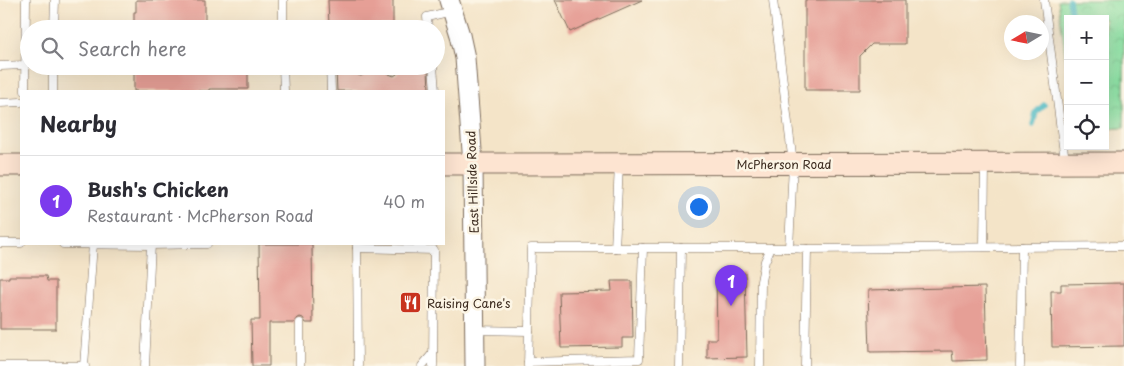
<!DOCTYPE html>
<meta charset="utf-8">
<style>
:root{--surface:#fff;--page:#f2f2f3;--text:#2b2b33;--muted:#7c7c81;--line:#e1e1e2;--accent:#7c3aed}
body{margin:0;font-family:"Playpen Sans",sans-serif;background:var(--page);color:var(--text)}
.controls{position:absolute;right:15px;top:15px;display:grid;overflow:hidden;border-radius:0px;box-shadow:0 5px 20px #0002}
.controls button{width:45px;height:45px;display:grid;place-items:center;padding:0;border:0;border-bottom:1px solid var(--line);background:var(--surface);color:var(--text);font:25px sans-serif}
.compass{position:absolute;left:1004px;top:15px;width:45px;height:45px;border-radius:50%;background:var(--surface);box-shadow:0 5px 20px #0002;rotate:260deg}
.you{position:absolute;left:698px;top:206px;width:18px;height:18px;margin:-12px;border:4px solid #fff;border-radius:50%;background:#1a73e8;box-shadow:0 0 0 8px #1a73e833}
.badge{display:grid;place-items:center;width:32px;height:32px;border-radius:50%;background:var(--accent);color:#fff;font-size:16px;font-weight:700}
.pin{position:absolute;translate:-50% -41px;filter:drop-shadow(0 1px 2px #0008)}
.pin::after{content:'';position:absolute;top:26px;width:18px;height:15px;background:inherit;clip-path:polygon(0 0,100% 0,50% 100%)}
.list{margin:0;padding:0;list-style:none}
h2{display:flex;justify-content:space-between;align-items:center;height:65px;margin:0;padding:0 20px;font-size:21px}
h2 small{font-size:16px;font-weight:400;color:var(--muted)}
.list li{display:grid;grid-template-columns:32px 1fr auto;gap:15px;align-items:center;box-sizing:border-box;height:90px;padding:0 20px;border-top:1px solid var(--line)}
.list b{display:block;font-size:19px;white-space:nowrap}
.list p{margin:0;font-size:16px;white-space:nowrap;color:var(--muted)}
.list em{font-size:16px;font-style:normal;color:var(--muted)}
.icon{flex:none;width:28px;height:28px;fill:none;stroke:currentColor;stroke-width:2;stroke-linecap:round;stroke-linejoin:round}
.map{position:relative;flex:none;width:1124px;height:366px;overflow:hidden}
.search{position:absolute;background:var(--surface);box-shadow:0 5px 20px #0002;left:20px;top:20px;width:425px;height:55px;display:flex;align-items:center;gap:12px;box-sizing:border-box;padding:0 18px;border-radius:28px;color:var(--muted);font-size:19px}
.panel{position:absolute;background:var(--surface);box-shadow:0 5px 20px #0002;left:20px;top:90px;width:425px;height:155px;border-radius:0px}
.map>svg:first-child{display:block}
.park{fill:url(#park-crowns);stroke:#628460}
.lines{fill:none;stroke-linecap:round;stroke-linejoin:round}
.stream{stroke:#4bb9c4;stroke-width:5.5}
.building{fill:#e69f96}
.service-casing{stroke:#7c6b5a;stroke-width:9}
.tertiary-casing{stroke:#7c6b5a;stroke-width:21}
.secondary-casing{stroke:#7c6b5a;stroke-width:23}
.service{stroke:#fff;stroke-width:8}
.tertiary{stroke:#fff;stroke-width:19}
.secondary{stroke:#fde4d1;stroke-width:21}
.labels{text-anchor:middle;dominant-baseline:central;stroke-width:5;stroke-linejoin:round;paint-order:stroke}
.street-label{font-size:12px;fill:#3b2a1e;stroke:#fcf5e5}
.poi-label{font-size:12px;fill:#3b2a1e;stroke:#fcf5e5;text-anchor:start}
</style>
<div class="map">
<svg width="1124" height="366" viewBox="0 0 1124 366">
<defs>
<pattern id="park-crowns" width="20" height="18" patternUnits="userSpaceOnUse" patternTransform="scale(1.25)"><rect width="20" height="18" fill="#89dfa2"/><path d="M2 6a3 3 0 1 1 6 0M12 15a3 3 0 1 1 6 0" fill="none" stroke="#77c08b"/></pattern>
</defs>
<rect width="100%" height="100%" fill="#fcf5e5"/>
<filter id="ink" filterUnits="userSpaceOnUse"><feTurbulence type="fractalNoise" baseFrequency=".02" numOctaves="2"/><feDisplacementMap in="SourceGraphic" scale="10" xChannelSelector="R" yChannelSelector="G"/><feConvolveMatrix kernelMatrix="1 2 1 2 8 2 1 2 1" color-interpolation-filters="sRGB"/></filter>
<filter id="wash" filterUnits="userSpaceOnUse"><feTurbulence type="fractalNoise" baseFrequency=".0096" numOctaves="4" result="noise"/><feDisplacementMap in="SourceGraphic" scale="20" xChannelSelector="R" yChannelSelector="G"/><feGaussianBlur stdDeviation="1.12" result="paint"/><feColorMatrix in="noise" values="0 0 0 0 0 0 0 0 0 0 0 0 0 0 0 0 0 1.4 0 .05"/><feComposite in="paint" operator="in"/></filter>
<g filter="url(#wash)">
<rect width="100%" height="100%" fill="#f4e4c8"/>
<polygon class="park" points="1058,0 1124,0 1124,128 1105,129 1105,19 1068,19 1068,79"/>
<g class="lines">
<g class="stream">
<polyline points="1069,0 1072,19"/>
<polyline points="1033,125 1036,112 1044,105"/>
</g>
</g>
<g id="blocks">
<g class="building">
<polygon points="136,0 205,0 205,29 134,29 134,12 136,12"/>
<polygon points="328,0 393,0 393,25 329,26"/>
<polygon points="555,0 642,0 570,32"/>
<polygon points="805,0 905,0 905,44 872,44 860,56 860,90 805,90"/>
<polygon points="134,66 248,66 248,89 209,89 209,91 134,91"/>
<polygon points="428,69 429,91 337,91 336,70 355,70 358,75 361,76 366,73 367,70 387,70 389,74 394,76 397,74 398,70"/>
<polygon points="259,244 312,244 313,323 306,323 303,318 300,317 295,320 294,323 269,323 269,366 252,366 251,320 260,320"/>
<polygon points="745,273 747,357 707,358 707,339 717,339 716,274"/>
<polygon points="9,276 46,276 47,281 56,281 56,329 0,329 0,278 9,278"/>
<polygon points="611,281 632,281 633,338 622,338 622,347 561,348 559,292 612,291"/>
<polygon points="1124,283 1124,346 1052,347 1051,291 1061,291 1061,284"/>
<polygon points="985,287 987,360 953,361 952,351 870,352 868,290"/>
</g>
</g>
</g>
<g filter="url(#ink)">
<use href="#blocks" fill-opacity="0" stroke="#7c6b5a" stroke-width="1"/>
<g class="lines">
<defs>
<g id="service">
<polyline points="283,0 283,29"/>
<polyline points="773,0 793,164 789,248 807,249 805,366"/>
<polyline points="1044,0 1065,161"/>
<polyline points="54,29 55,0"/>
<polyline points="428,29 427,17 452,11"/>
<polyline points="0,66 25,65"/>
<polyline points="283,66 284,91"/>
<polyline points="330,66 331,91"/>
<polyline points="361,66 361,70"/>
<polyline points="392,66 393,70"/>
<polyline points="433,66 435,91"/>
<polyline points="25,91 26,0"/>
<polyline points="53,91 53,66"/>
<polyline points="0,103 21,102"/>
<polyline points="0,243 21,243"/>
<polyline points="63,244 151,245 207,244"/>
<polyline points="357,244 358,366"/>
<polyline points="984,247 985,164"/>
<polyline points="357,248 434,250 433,366"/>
<polyline points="615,248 619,165"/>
<polyline points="807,249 1124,246"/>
<polyline points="300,323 300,366"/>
<polyline points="474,330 529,331"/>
<polyline points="528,362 639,359 643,248"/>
<polyline points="0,366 85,366"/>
<polyline points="84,366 93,244"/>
<polyline points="145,366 151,244"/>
<polyline points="422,366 433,353"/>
<polyline points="528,366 531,248 789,248"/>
<polyline points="679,366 681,248"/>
<polyline points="760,366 761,281 765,261 771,248"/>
<polyline points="1020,366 1022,247"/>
</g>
<polyline id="tertiary" points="449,0 460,35 465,58 473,164 475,366"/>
<g id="secondary">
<polyline points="444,164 1124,163"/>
<polyline points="0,165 21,165"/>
</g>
</defs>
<use href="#service" class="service-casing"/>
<use href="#tertiary" class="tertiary-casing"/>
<use href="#secondary" class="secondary-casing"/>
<use href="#service" class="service"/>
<use href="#tertiary" class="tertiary"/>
<use href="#secondary" class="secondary"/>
</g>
</g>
<defs>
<symbol id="restaurant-square" viewBox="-11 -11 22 22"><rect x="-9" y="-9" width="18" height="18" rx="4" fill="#c8321e" stroke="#fcf5e5"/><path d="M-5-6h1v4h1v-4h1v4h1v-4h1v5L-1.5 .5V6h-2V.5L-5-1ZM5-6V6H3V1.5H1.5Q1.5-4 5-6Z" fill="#fff"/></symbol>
</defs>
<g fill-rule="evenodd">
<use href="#restaurant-square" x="398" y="290" width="25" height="25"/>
</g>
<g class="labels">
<g class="street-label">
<text x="784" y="164">McPherson Road</text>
<text transform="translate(472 182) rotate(-92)">East Hillside Road</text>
</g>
<g class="poi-label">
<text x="427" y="303">Raising Cane's</text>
</g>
</g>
</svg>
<div class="controls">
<button>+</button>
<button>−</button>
<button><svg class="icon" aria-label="locate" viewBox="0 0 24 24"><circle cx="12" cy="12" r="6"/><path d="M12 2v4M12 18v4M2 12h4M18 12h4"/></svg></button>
</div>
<svg class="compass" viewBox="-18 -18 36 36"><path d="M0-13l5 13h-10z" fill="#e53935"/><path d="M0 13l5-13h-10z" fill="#7c7c81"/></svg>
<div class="you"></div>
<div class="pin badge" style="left:731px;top:306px">1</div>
<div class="search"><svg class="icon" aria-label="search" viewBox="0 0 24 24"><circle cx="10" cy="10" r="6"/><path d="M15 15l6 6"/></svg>Search here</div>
<section class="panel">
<h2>Nearby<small></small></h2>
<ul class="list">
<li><span class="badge">1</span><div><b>Bush's Chicken</b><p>Restaurant · McPherson Road</p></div><em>40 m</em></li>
</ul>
</section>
</div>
